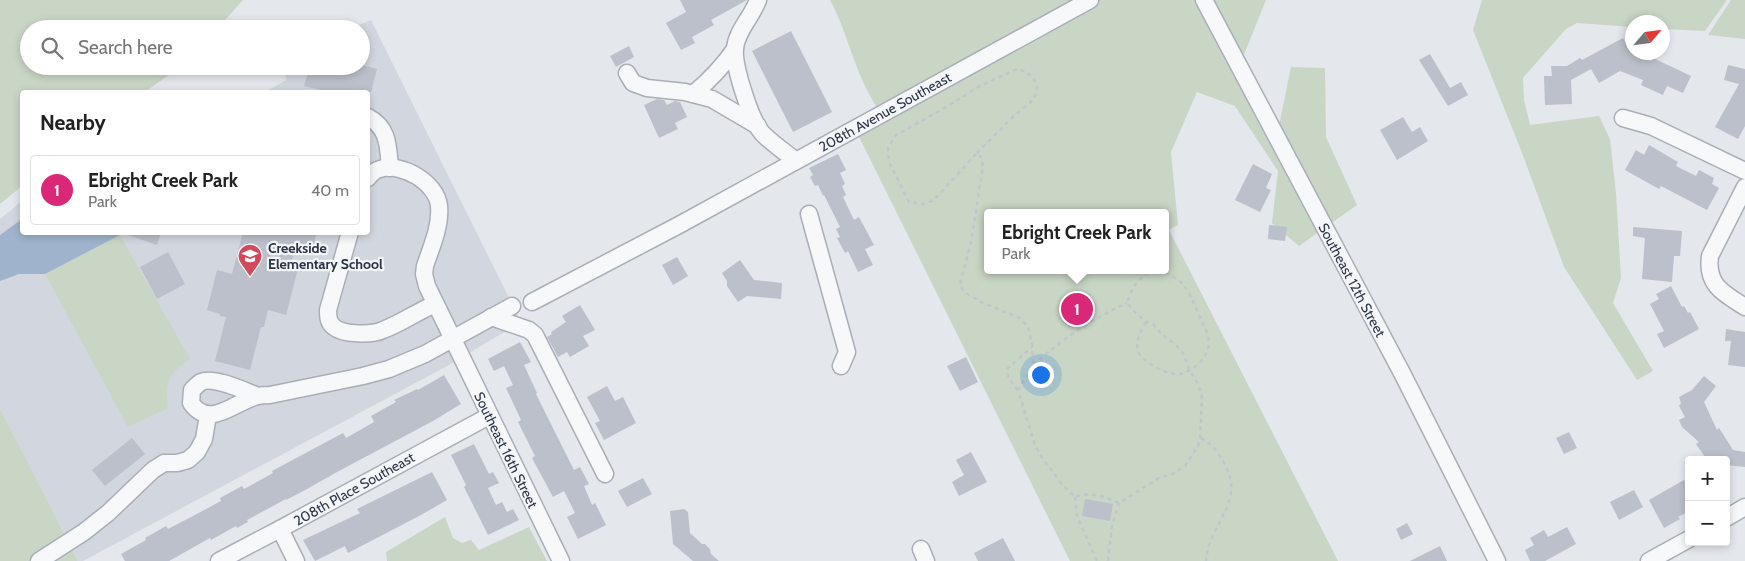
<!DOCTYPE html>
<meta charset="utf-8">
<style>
:root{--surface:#fff;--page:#f2f2f2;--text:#222;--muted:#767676;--line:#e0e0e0;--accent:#db2777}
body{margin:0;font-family:Cabin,sans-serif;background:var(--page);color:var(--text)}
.controls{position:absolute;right:15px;bottom:15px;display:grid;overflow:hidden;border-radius:5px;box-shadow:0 2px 8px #0003}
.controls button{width:45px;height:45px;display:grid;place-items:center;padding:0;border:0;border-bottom:1px solid var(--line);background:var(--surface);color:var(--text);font:25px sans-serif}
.compass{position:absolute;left:1625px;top:15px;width:45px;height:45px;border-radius:50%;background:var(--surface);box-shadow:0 2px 8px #0003;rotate:62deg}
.you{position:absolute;left:1040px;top:374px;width:18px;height:18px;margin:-12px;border:4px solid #fff;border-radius:50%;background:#1a73e8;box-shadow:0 0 0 8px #1a73e833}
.badge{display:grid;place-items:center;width:32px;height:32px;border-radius:50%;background:var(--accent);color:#fff;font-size:16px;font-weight:700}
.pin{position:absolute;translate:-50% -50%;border:2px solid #fff;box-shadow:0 1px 5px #0006}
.popup{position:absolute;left:984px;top:209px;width:185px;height:65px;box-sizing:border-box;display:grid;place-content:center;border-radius:5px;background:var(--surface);filter:drop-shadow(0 1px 4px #0005);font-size:16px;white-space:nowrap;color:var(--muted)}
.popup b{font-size:19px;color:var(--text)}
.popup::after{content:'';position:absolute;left:50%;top:100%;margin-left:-10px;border:10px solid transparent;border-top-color:var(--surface)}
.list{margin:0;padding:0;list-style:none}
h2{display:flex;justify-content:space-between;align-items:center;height:65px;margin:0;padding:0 20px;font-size:21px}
h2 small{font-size:16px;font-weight:400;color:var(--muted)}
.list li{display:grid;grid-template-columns:32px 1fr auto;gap:15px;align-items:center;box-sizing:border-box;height:70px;margin:0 10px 10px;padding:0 10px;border:1px solid var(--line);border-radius:5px}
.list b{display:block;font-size:19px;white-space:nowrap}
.list p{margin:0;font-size:16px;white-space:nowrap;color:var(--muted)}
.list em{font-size:16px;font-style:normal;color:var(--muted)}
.icon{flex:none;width:28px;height:28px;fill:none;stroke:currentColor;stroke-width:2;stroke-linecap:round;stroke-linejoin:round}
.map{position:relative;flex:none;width:1745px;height:561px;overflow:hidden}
.search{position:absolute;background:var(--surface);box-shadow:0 2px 8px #0003;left:20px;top:20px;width:350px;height:55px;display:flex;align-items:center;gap:12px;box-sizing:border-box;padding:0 18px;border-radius:28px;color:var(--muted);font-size:19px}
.panel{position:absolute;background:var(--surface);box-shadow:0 2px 8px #0003;left:20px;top:90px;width:350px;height:145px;border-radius:5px}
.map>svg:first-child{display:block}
.built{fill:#d2d6de}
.green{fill:#c9d6c5;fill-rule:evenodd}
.water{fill:#9fb4cc}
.building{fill:#bbc0ca}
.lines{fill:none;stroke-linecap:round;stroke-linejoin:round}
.minor-casing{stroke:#a9aeb7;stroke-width:19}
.path{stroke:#c2c5cb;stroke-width:2.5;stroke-dasharray:4 4;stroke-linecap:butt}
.minor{stroke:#f7f8fa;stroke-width:16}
.labels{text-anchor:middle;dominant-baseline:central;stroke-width:4.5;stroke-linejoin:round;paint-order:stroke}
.street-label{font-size:14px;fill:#2b3445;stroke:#f4f6f9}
.poi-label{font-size:14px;font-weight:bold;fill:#2b3445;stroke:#f4f6f9;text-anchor:start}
</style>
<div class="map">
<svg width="1745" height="561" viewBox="0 0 1745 561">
<rect width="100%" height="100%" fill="#e4e7ec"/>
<polygon class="built" points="371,20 521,322 449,365 83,561 78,561 0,408 0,219 22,201 22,232 368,232 368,92 265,92 286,80 285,66 361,66 361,29 350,29"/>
<g class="green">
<polygon points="0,0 243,0 217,29 29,29 29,66 181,66 145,92 22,92 22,186 0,204"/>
<path d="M830,0H1266L1243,57L1279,126L1291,67L1325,68L1326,137L1357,205L1299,246L1272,223L1278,171L1235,106L1197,92L1171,152L1178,225L1169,230L1338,561H1070L858,135L884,119C872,101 862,82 855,62C847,41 841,20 830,0ZM988,213H1166V270H988Z"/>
<polygon points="1482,0 1727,0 1705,31 1663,29 1662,22 1632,22 1632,27 1577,23 1566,29 1523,78 1524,100 1530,125 1599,116 1610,139 1616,193 1621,278 1613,303 1653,371 1637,380 1564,267 1524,158 1473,30"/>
<polygon points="1731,0 1745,0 1745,39 1708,35"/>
<path d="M120,235L190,359C168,373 165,383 168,408L128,427L45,274Z"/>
<polygon points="0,408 78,561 0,561"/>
<polygon points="445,517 453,538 462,543 471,540 479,550 529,527 547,561 387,561 386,552"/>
</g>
<polygon class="water" points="22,219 22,232 121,233 120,235 45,274 19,274 0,281 0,235"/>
<g class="building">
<polygon points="680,0 747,0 711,20 714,25 692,37 695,43 681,50 666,23 686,12"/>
<polygon points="791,31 832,112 793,132 752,51"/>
<polygon points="1623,38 1631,52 1652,61 1653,58 1691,76 1683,93 1667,86 1663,95 1641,85 1643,80 1620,71 1599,83 1591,69 1571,80 1572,104 1545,105 1544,76 1552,76 1551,66 1567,66 1580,58 1582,60"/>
<polygon points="629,46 634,57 616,67 610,56"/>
<polygon points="1430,54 1450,88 1461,82 1468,95 1448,106 1419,60"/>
<polygon points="1728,65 1745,69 1745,126 1738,139 1715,127 1739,84 1724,80"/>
<polygon points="310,66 366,66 377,69 371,92 328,92 304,86"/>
<polygon points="657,99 664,100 667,105 675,101 680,102 687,117 675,123 678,129 659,138 644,105"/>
<polygon points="1403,117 1412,132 1420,127 1428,141 1397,160 1380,130"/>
<polygon points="1649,145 1678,162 1676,166 1696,176 1699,170 1714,178 1712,184 1719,188 1707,210 1661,186 1659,189 1625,170 1636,150 1644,155"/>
<polygon points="838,154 846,170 840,173 845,184 842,186 846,195 843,197 854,220 859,217 874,245 865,249 873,265 858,272 848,251 845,253 837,238 840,237 836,229 840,227 824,195 823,196 818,185 815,186 810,177 813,175 809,168"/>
<polygon points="1253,164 1272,174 1266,188 1271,190 1260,212 1235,200"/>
<polygon points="1269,225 1287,227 1285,241 1268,239"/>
<polygon points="1633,227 1682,231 1680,256 1674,256 1672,282 1642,279 1645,238 1633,236"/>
<polygon points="125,232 161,232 157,245 125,234"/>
<polygon points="243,232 317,232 313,246 305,244 304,246 296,244 291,263 299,265 286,315 268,310 264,327 261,327 250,370 215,361 226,317 220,316 220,314 207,310 217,270 232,274"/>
<polygon points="168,252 185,284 157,299 140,267"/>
<polygon points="677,257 688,276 673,285 662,265"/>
<polygon points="740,260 754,280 782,283 781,299 747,296 738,302 727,286 727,281 722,273"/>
<polygon points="1671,286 1682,307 1684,306 1688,313 1690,312 1699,329 1664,348 1657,334 1664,331 1650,304 1659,299 1656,294"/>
<polygon points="580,305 595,330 583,336 589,346 570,357 567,352 558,357 547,337 552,334 551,332 566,322 562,316"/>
<polygon points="1726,329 1745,332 1745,367 1728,365 1731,341 1725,341"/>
<polygon points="520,342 531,362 524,365 537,393 536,394 574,470 580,467 589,484 584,486 592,505 595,503 606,525 578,539 567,517 575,513 564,491 553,497 532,458 535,456 518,422 521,420 506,388 513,385 504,366 494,371 488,359"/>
<polygon points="966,357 978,382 960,391 947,366"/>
<polygon points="444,375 461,404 433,421 337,472 307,489 286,500 286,499 247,520 248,522 237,528 236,526 211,540 210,538 169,561 125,561 121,554 146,540 145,538 166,526 168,529 193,516 221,501 220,498 242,486 244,489 273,473 272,471 343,433 346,438 374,422 371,416 396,402 394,400 417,389 418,390"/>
<polygon points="1704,376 1716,386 1704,402 1717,430 1719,428 1733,450 1745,452 1745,467 1726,465 1726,460 1707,460 1696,444 1699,442 1682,427 1679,420 1685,417 1679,406 1681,403 1679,397 1692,390"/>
<polygon points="607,386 615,401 623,397 636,423 604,440 595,423 600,421 587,397"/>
<polygon points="1569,432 1577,448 1564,454 1556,438"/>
<polygon points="132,438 145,454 105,486 92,470"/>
<polygon points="474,444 489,474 493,472 499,483 488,488 496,505 502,502 507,512 513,509 519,520 488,535 464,487 466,485 451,455"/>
<polygon points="971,452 987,482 959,496 952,482 964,475 956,460"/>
<polygon points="432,472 447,500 421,515 348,553 345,546 315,561 303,540 360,513 357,509"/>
<polygon points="643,478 652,494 627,507 618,491"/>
<polygon points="1684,480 1689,489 1689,511 1678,517 1680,519 1664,528 1649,500"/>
<polygon points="1634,490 1643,507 1619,520 1610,502"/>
<polygon points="1085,499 1113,504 1110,521 1082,516"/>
<polygon points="684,509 688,512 690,533 702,544 705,544 710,549 711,554 719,561 693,561 673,544 670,511"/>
<polygon points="1407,523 1413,534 1401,540 1396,529"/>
<polygon points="1567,527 1576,544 1545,561 1530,561 1525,550 1534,545 1530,538 1544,530 1548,537"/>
<polygon points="1003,538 1015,561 978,561 974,553"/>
<polygon points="1440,546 1447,561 1410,561"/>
</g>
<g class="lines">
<defs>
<g id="minor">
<path d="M758,0C752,17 737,30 735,48C733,65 751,122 763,134C773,144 785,152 796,161"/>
<polyline points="1204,0 1402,373 1497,561"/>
<polyline points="627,73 633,83 647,88 685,92 712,99 758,126"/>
<path d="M693,94C709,81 723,66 735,49"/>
<path d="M368,117C389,128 388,147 390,168"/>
<polyline points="1623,118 1651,126 1745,171"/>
<path d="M368,178C371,174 375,170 380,169C402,162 437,183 439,206C441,226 431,248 425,266L424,274L427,286L561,561"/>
<path d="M1745,187L1710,256C1706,285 1723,293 1745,307"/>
<polyline points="809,214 847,352 841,366"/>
<path d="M350,232L328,310C328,316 328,323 334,327C343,335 372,335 383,330C401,323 417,312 435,304"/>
<polyline points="532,302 679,225 1090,0"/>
<polyline points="491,317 529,330 535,335 605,474"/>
<path d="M258,396C245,391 214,376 201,382C198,384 194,388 192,390L191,403C210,430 235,401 258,396C262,395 266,395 270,395L363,376L389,369L425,354L512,306"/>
<polyline points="1726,518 1745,507"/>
<polyline points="280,529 296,561"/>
<polyline points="921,549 926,561"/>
<polyline points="39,561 84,532 108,513 153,470 164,463 177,463 188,460 197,452 204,439 208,415"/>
<polyline points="219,561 280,529 489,416"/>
<polyline points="1649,561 1689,539"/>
</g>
</defs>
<use href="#minor" class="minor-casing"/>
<g class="path">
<path d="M977,153L1015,115L1030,103L1036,94L1037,87L1035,81L1027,72L1017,69L980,86L948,106L896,135L888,148L889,162L909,202L924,204L934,200L977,153L981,157L983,166L971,242L960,284L964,292L983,303L1018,317L1028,326L1032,344L1033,365L1018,390L1035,445L1043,459L1061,483L1075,497C1090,491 1105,497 1119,503L1159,478L1175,473L1185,466L1198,446L1200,438L1201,421L1202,397L1198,384L1189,369L1183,353L1175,344L1161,334L1154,325L1146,322L1136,313L1127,303C1133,286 1138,276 1156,270"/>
<path d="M1146,322C1141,331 1135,341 1138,351C1141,362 1169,376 1180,374C1194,371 1209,357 1209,342C1208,332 1202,322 1198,313C1187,288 1186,281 1159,270"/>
<path d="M1033,365C1062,339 1092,319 1127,303"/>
<path d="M1018,390C1012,383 1007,378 1007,369L1032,347"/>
<path d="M1201,438C1212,444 1218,452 1224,463C1247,502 1209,522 1206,561"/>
<polyline points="1075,497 1077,516 1097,561"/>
<polyline points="1108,561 1112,525 1119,503"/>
</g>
<use href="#minor" class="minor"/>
</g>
<defs>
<symbol id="school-pin" viewBox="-11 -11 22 30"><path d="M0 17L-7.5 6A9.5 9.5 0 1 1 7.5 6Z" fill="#d1495b" stroke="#f4f6f9"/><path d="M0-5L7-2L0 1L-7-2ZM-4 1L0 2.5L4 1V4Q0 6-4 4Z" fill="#fff"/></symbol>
</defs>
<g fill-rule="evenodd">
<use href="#school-pin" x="236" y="242" width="28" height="38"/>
</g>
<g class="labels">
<g class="street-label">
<text transform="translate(885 112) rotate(-29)">208th Avenue Southeast</text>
<text transform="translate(1352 280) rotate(62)">Southeast 12th Street</text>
<text transform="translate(506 450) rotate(64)">Southeast 16th Street</text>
<text transform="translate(354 489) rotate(-29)">208th Place Southeast</text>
</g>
<g class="poi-label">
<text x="268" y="248">Creekside<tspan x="268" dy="16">Elementary School</tspan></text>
</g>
</g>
</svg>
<div class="controls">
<button>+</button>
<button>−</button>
</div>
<svg class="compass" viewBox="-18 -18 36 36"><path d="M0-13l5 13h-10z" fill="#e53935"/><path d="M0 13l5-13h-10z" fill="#767676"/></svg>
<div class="you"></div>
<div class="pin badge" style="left:1077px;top:309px">1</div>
<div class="popup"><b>Ebright Creek Park</b>Park</div>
<div class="search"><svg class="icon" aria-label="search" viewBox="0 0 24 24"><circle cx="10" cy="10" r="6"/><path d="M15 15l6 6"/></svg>Search here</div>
<section class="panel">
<h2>Nearby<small></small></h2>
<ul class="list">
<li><span class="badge">1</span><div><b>Ebright Creek Park</b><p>Park</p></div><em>40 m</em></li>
</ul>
</section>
</div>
